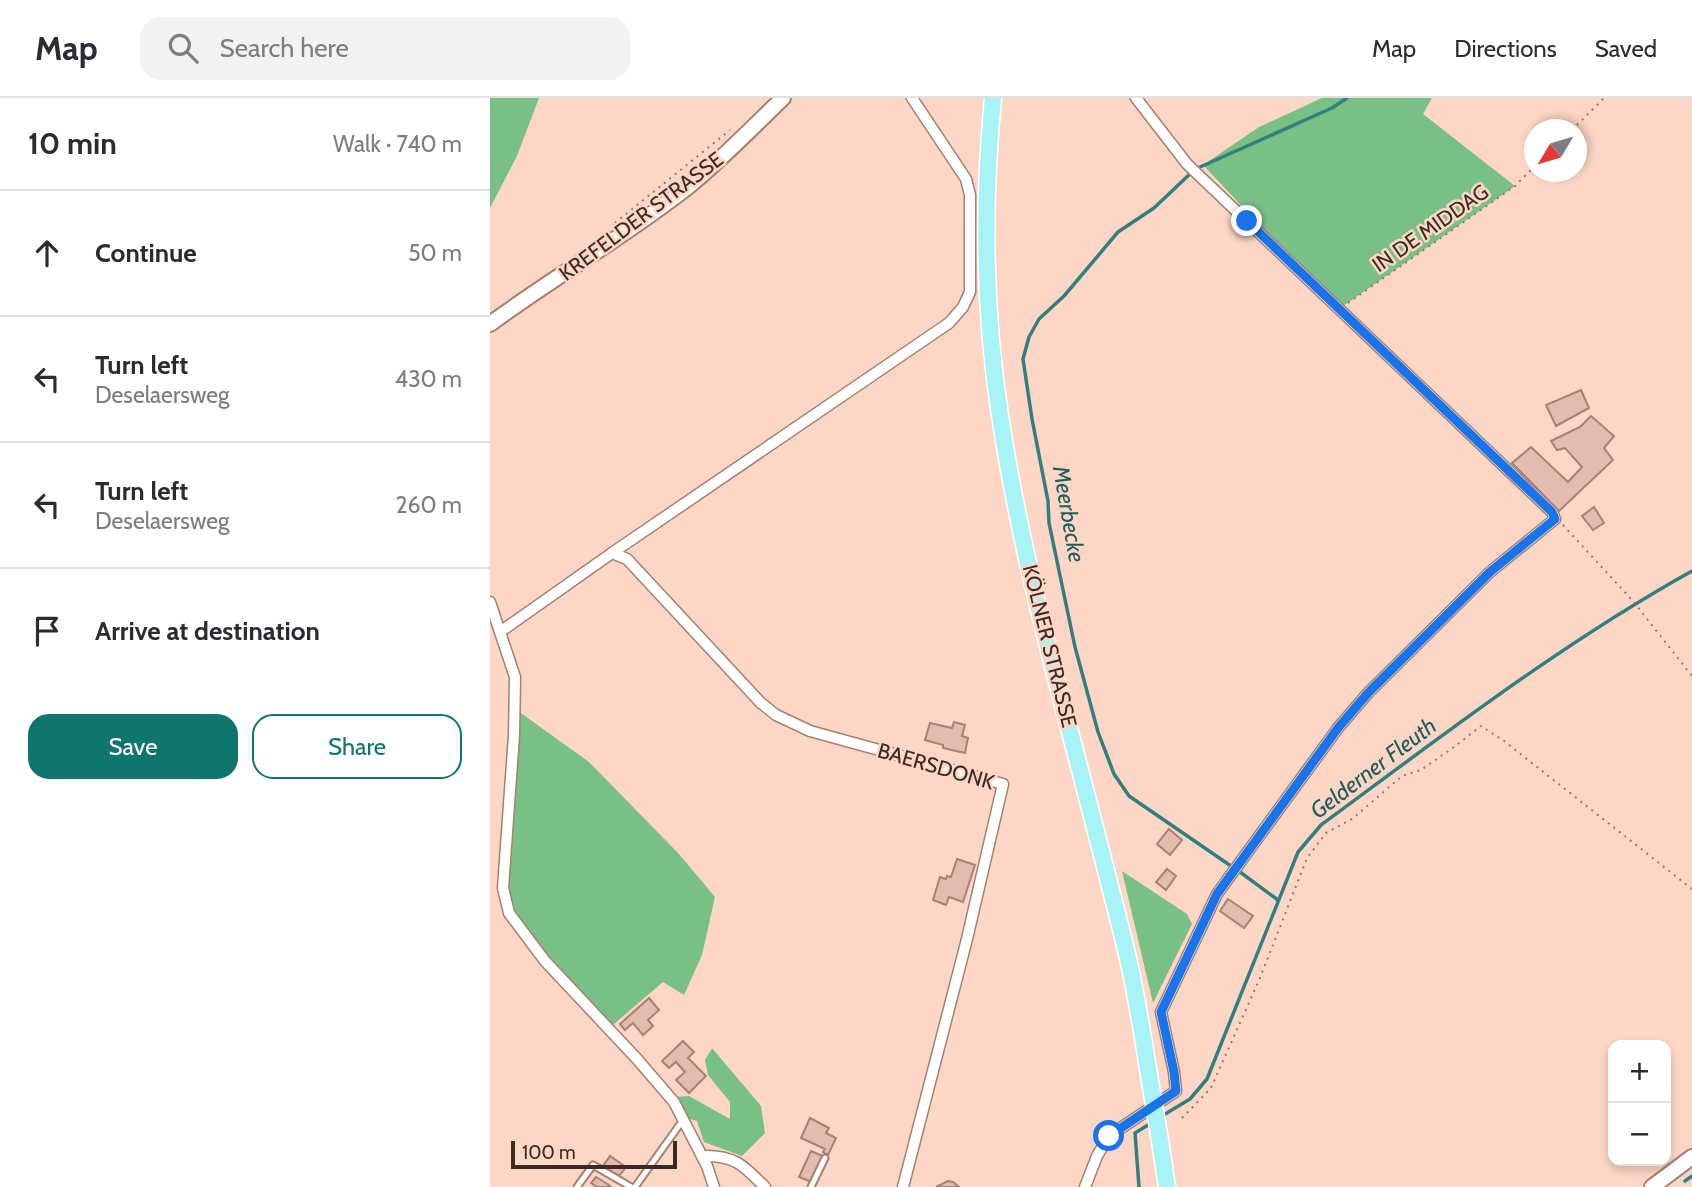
<!DOCTYPE html>
<meta charset="utf-8">
<style>
:root{--surface:#fff;--page:#f2f2f3;--text:#2b2b33;--muted:#7c7c81;--line:#e1e1e2;--accent:#0f766e}
body{margin:0;font-family:Cabin,sans-serif;background:var(--page);color:var(--text)}
.controls{position:absolute;right:21px;bottom:21px;display:grid;overflow:hidden;border-radius:14px;box-shadow:0 4px 10px #0003}
.controls button{width:63px;height:63px;display:grid;place-items:center;padding:0;border:0;border-bottom:2px solid var(--line);background:var(--surface);color:var(--text);font:35px sans-serif}
.compass{position:absolute;left:1034px;top:21px;width:63px;height:63px;border-radius:50%;background:var(--surface);box-shadow:0 4px 10px #0003;rotate:232deg}
.scale{position:absolute;left:21px;bottom:18px;width:166px;box-sizing:border-box;padding-left:7px;border:4px solid #392a24;border-top:0;font-size:19px;line-height:24px;white-space:nowrap;color:#392a24;-webkit-text-stroke:5px #fed6c6;paint-order:stroke}
.stop{position:absolute;width:21px;height:21px;margin:-16px;border:5px solid #1a73e8;border-radius:50%;background:#fff}
.stop.end{background:#1a73e8;border-color:#fff;box-shadow:0 2px 7px #0008}
.list{margin:0;padding:0;list-style:none}
h2{display:flex;justify-content:space-between;align-items:center;height:91px;margin:0;padding:0 28px;font-size:30px}
h2 small{font-size:23px;font-weight:400;color:var(--muted)}
.list li{display:grid;grid-template-columns:46px 1fr auto;gap:21px;align-items:center;box-sizing:border-box;height:126px;padding:0 28px;border-top:2px solid var(--line)}
.list b{display:block;font-size:26px;white-space:nowrap}
.list p{margin:0;font-size:23px;white-space:nowrap;color:var(--muted)}
.list em{font-size:23px;font-style:normal;color:var(--muted)}
.actions{display:flex;gap:14px;padding:21px 28px}
.actions a{flex:1;padding:16px 0;border:2px solid var(--accent);border-radius:21px;text-align:center;font-size:24px;color:var(--accent)}
.actions .main{background:var(--accent);color:#fff}
.icon{flex:none;width:38px;height:38px;fill:none;stroke:currentColor;stroke-width:2;stroke-linecap:round;stroke-linejoin:round}
.map{position:relative;flex:none;width:1202px;height:1089px;overflow:hidden}
header{display:flex;align-items:center;gap:42px;box-sizing:border-box;height:98px;padding:0 35px;background:var(--surface);border-bottom:2px solid var(--line)}
header strong{font-size:33px}
nav{display:flex;gap:38px;margin-inline-start:auto;font-size:24px}
.search{width:490px;height:63px;background:var(--page);display:flex;align-items:center;gap:18px;box-sizing:border-box;padding:0 24px;border-radius:21px;color:var(--muted);font-size:26px}
main{display:flex}
aside{flex:1;background:var(--surface)}
.map>svg:first-child{display:block}
.green{fill:#79c085}
.lines{fill:none;stroke-linecap:round;stroke-linejoin:round}
.stream{stroke:#337f80;stroke-width:3.5}
.building{fill:#e3bbaf;stroke:#a78175;stroke-width:2}
.lane-casing{stroke:#a48071;stroke-width:9}
.street-casing{stroke:#a48071;stroke-width:13}
.secondary-casing{stroke:#a48071;stroke-width:18}
.primary-casing{stroke:#fff;stroke-width:19}
.path{stroke:#92786d;stroke-width:2;stroke-dasharray:2 5;stroke-linecap:butt}
.lane{stroke:#fff;stroke-width:5}
.street{stroke:#fff;stroke-width:10}
.secondary{stroke:#fff;stroke-width:14}
.primary{stroke:#a7f3f5;stroke-width:16}
.primary-bridge-casing{stroke:#fff;stroke-width:19;stroke-linecap:butt}
.primary-bridge{stroke:#a7f3f5;stroke-width:16}
.route{stroke:#1a73e8;stroke-width:9}
.labels{text-anchor:middle;dominant-baseline:central;stroke-width:5;stroke-linejoin:round;paint-order:stroke}
.street-label{font-size:21px;fill:#392a24;stroke:#fed6c6}
.water-label{font-size:23px;font-style:italic;fill:#205d60;stroke:#fed6c6}
</style>
<header>
<strong>Map</strong>
<div class="search"><svg class="icon" aria-label="search" viewBox="0 0 24 24"><circle cx="10" cy="10" r="6"/><path d="M15 15l6 6"/></svg>Search here</div>
<nav><a>Map</a><a>Directions</a><a>Saved</a></nav>
</header>
<main>
<aside>
<h2>10 min<small>Walk · 740 m</small></h2>
<ul class="list">
<li><svg class="icon" aria-label="ahead" viewBox="0 0 24 24"><path d="M12 20V5M6 11l6-6 6 6"/></svg><div><b>Continue</b></div><em>50 m</em></li>
<li><svg class="icon" aria-label="left" viewBox="0 0 24 24"><path d="M17 20v-9H6M10 6l-5 5 5 5"/></svg><div><b>Turn left</b><p>Deselaersweg</p></div><em>430 m</em></li>
<li><svg class="icon" aria-label="left" viewBox="0 0 24 24"><path d="M17 20v-9H6M10 6l-5 5 5 5"/></svg><div><b>Turn left</b><p>Deselaersweg</p></div><em>260 m</em></li>
<li><svg class="icon" aria-label="arrive" viewBox="0 0 24 24"><path d="M6 21V4h12l-3 4 3 4H6"/></svg><div><b>Arrive at destination</b></div></li>
</ul>
<div class="actions"><a class="main">Save</a><a>Share</a></div>
</aside>
<div class="map">
<svg width="1202" height="1089" viewBox="0 0 1202 1089">
<rect width="100%" height="100%" fill="#fed6c6"/>
<g class="green">
<polygon points="0,0 49,0 27,58 0,110"/>
<polygon points="832,0 942,0 933,16 1025,88 849,211 713,67 769,29"/>
<polygon points="28,613 99,664 189,756 225,799 212,857 194,897 173,884 117,932 20,813 14,790"/>
<polygon points="632,773 697,816 702,826 663,905"/>
<polygon points="222,950 271,1008 275,1035 252,1058 214,1044 207,1023 196,1020 185,999 199,998 240,1021 240,1004 218,977 215,962"/>
</g>
<g class="lines">
<g class="stream">
<polyline points="710,69 842,10 857,0"/>
<polyline points="701,75 664,110 628,134 574,198 549,221 539,239 533,261 542,321 558,403 559,425 585,549 608,634 624,676 639,698 741,768"/>
<polyline points="750,774 788,802"/>
<path d="M672,1018L700,1001L717,981L808,754L831,727C952,638 1071,546 1202,473"/>
<polyline points="1195,1083 1202,1078"/>
<polyline points="649,1089 645,1035 663,1024"/>
</g>
</g>
<g class="building">
<polygon points="1091,292 1099,310 1066,328 1056,307"/>
<polygon points="1101,318 1124,338 1114,350 1123,362 1069,413 1022,365 1041,349 1078,384 1092,369 1075,350 1067,352 1061,343 1090,329"/>
<polygon points="1104,409 1114,425 1103,432 1092,418"/>
<polygon points="464,624 475,627 472,638 478,640 475,655 453,650 453,647 435,642 440,625 462,630"/>
<polygon points="679,731 692,742 680,757 667,746"/>
<polygon points="467,761 485,767 473,804 459,799 456,807 443,802 450,779 456,781 457,778 461,779"/>
<polygon points="677,771 686,778 676,792 666,784"/>
<polygon points="738,801 763,818 754,830 730,813"/>
<polygon points="159,900 169,912 158,922 163,928 153,937 143,925 135,932 130,926"/>
<polygon points="193,943 204,954 198,960 216,978 199,995 186,982 195,974 186,964 179,970 172,963"/>
<polygon points="320,1020 339,1030 336,1035 346,1040 338,1057 333,1054 335,1051 311,1040"/>
<polygon points="321,1053 335,1059 324,1085 309,1079"/>
<polygon points="120,1058 136,1069 129,1078 113,1068"/>
<polygon points="106,1079 119,1087 121,1089 107,1089 101,1085"/>
<polygon points="458,1083 463,1084 469,1089 446,1089"/>
</g>
<g class="lines">
<defs>
<g id="lane">
<polyline points="87,1089 103,1067 141,1089"/>
<polyline points="145,1089 193,1022"/>
<polyline points="321,1089 335,1060"/>
</g>
<g id="street">
<polyline points="122,455 459,225 473,209 480,194 480,97 476,81 422,0"/>
<polyline points="0,504 25,579 24,637 13,790 19,815 55,863 147,961 184,1004 217,1068 224,1089"/>
<polyline points="10,534 122,455 137,461 271,605 286,617 320,633 513,686 477,841 413,1089"/>
<path d="M212,1058C245,1057 253,1067 275,1089"/>
<polyline points="595,1089 607,1058 619,1038 686,993 684,974 671,914 727,796 848,630 878,595 1000,474 1065,421 1062,414 697,66 646,0"/>
</g>
<g id="secondary">
<path d="M0,226C65,178 136,138 199,88C232,61 262,30 293,0"/>
<polyline points="1162,1089 1202,1059"/>
</g>
<g id="primary">
<path d="M503,0C493,104 494,214 510,317C532,467 576,614 613,761C622,797 632,833 640,869C649,911 655,953 662,995"/>
<polyline points="669,1036 677,1089"/>
</g>
</defs>
<use href="#lane" class="lane-casing"/>
<use href="#street" class="street-casing"/>
<use href="#secondary" class="secondary-casing"/>
<use href="#primary" class="primary-casing"/>
<g class="path">
<polyline points="1082,32 1114,0"/>
<polyline points="125,125 240,32"/>
<polyline points="858,205 1025,88 1044,69"/>
<polyline points="1073,427 1142,502 1202,578"/>
<polyline points="692,1020 721,990 770,880 817,760 836,735 862,721 912,678 931,672 964,649 991,628 1014,643 1202,791"/>
</g>
<use href="#lane" class="lane"/>
<use href="#street" class="street"/>
<use href="#secondary" class="secondary"/>
<use href="#primary" class="primary"/>
<defs>
<polyline id="primary-bridge" points="662,995 669,1036"/>
</defs>
<use href="#primary-bridge" class="primary-bridge-casing"/>
<use href="#primary-bridge" class="primary-bridge"/>
</g>
<g class="lines">
<polyline class="route" points="619,1038 686,993 684,974 671,914 727,796 848,630 878,595 1000,474 1065,421 1062,414 757,123"/>
</g>
<g class="labels">
<g class="street-label">
<text transform="translate(151 118) rotate(-37)">KREFELDER STRASSE</text>
<text transform="translate(940 130) rotate(-35)">IN DE MIDDAG</text>
<text transform="translate(560 548) rotate(76)">KÖLNER STRASSE</text>
<text transform="translate(446 668) rotate(16)">BAERSDONK</text>
</g>
<g class="water-label">
<text transform="translate(579 416) rotate(80)">Meerbecke</text>
<text transform="translate(883 670) rotate(-37)">Gelderner Fleuth</text>
</g>
</g>
</svg>
<div class="controls">
<button>+</button>
<button>−</button>
</div>
<svg class="compass" viewBox="-18 -18 36 36"><path d="M0-13l5 13h-10z" fill="#e53935"/><path d="M0 13l5-13h-10z" fill="#7c7c81"/></svg>
<div class="scale">100 m</div>
<div class="stop" style="left:619px;top:1038px"></div>
<div class="stop end" style="left:757px;top:123px"></div>
</div>
</main>
